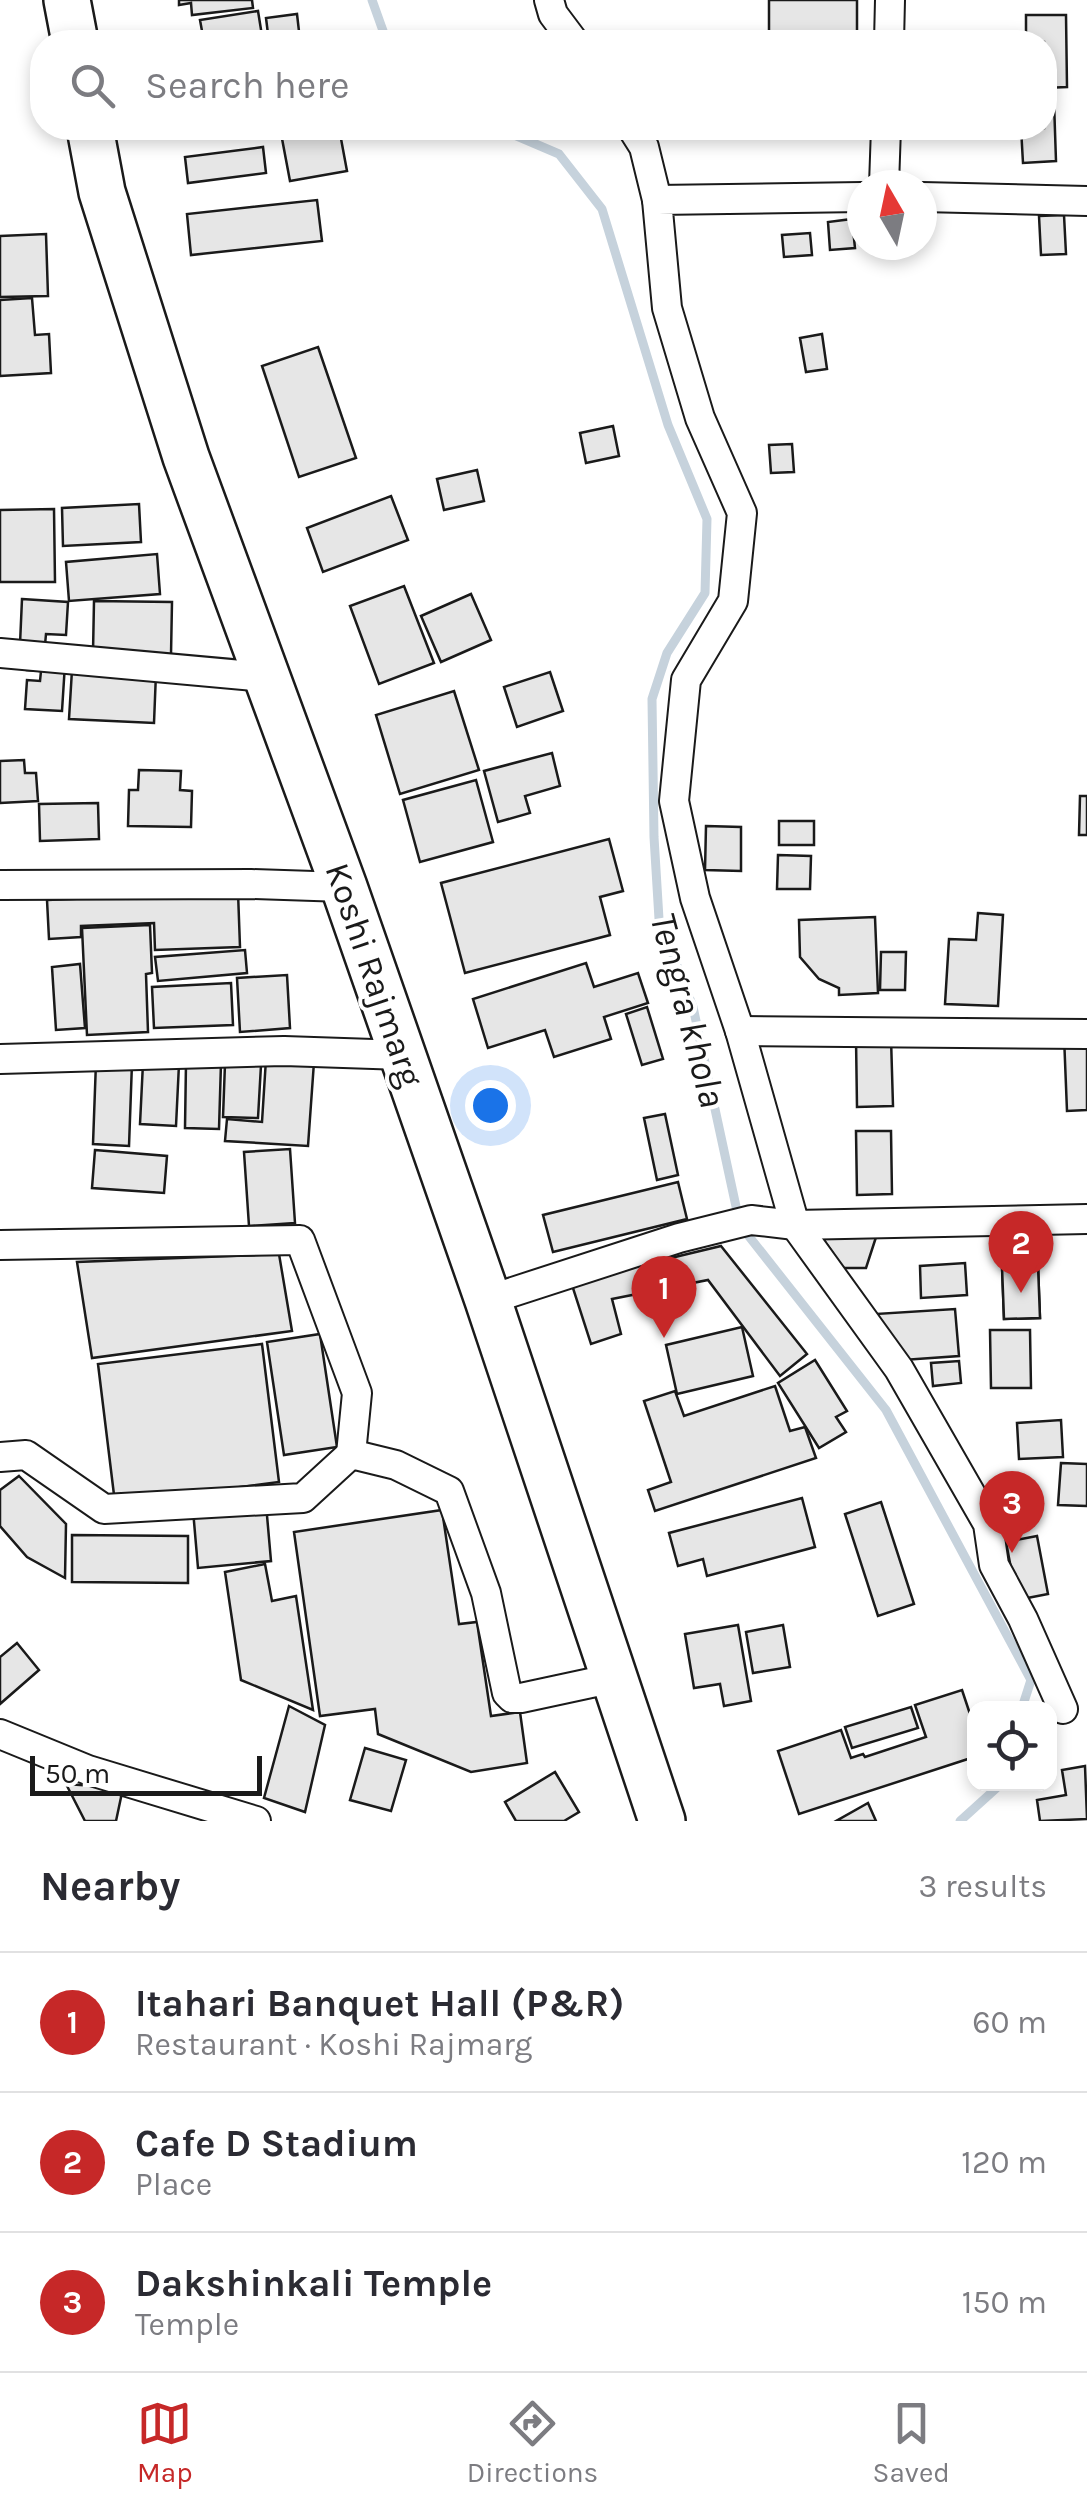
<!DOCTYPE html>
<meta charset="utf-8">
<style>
:root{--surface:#fff;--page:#f2f2f3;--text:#2b2b33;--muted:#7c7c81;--line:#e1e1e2;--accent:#c62828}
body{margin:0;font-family:Karla,sans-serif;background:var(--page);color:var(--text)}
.controls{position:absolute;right:30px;bottom:30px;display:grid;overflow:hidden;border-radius:20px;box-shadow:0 5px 15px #0003}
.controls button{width:90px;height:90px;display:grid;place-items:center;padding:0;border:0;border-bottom:2px solid var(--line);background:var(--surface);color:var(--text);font:50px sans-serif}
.compass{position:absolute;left:847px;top:170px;width:90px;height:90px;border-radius:50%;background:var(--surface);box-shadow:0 5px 15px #0003;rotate:351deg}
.scale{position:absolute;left:30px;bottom:25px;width:232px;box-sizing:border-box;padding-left:10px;border:5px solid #1a1a1a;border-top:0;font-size:28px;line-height:35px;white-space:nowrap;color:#1a1a1a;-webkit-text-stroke:8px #fff;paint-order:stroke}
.you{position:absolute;left:490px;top:1105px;width:35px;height:35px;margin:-25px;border:8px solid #fff;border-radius:50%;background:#1a73e8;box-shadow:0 0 0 15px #1a73e833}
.badge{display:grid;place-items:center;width:65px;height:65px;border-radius:50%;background:var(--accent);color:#fff;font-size:32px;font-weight:700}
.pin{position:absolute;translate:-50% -82px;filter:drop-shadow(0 2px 5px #0008)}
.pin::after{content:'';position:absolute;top:52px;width:35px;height:30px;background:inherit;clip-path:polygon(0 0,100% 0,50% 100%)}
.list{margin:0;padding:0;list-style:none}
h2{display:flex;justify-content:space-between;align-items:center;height:130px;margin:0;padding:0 40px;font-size:42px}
h2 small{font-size:32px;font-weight:400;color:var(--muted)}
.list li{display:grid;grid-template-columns:65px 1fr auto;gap:30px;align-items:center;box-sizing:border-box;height:140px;padding:0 40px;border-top:2px solid var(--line)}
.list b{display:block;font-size:38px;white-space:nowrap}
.list p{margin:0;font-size:32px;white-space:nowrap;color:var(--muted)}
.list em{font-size:32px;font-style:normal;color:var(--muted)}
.icon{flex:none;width:55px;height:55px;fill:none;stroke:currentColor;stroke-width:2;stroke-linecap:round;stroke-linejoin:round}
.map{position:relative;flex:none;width:1087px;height:1821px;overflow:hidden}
.search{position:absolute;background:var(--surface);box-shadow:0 5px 15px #0003;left:30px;right:30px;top:30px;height:110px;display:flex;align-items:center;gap:25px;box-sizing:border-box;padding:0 35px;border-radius:40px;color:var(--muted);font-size:38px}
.sheet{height:550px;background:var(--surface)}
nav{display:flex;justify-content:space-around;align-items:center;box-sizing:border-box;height:140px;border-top:2px solid var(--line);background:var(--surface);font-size:28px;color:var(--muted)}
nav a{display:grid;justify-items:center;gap:5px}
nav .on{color:var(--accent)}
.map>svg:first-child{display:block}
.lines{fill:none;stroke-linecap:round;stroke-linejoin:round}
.stream{stroke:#c6d2dc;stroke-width:9}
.building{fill:#e6e6e6;stroke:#1a1a1a;stroke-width:2.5}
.minor-casing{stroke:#1a1a1a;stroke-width:32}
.primary-casing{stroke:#1a1a1a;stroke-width:50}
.minor{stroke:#fff;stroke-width:28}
.primary{stroke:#fff;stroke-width:45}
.labels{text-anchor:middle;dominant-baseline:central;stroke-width:8;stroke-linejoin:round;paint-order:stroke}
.street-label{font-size:35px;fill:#1a1a1a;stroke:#fff}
.water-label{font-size:38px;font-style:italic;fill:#1a1a1a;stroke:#fff}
</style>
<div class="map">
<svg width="1087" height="1821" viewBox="0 0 1087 1821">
<rect width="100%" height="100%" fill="#fff"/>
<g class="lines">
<g class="stream">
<polyline points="372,0 387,42"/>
<polyline points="498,128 559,154 602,209 668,425 707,519 705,593 667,653 652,699 654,837 659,919 693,1007 740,1225 886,1410 1031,1680 1022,1708"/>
<polyline points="960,1821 1001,1784"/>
</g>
</g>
<g class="building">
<polygon points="179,0 252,0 253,8 192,15 191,3 179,5"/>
<polygon points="769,0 857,0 857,41 769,40"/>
<polygon points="258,11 263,42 204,42 200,20"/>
<polygon points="297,14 300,40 269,42 266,18"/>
<polygon points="1026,15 1066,15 1067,87 1044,88 1044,42 1026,42"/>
<polygon points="1044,102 1054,102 1056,161 1023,163 1021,128 1044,128"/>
<polygon points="280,128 339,128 347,171 290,181"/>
<polygon points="263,147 266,173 188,183 185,157"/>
<polygon points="317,200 322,241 191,255 187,214"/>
<polygon points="1064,215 1066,254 1041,255 1039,216"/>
<polygon points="852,219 855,248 830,250 828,222"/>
<polygon points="810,233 812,255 784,257 782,235"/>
<polygon points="46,234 48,296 0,297 0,236"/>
<polygon points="32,298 35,335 49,334 51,373 0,376 0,300"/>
<polygon points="822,334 827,369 806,372 800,338"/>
<polygon points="318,347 356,458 299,477 262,366"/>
<polygon points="613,426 619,456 586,463 580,433"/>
<polygon points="792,444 794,472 771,473 769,445"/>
<polygon points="477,470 484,501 444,510 437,479"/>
<polygon points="391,496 408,540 323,572 307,528"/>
<polygon points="139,504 141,542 63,546 62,508"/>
<polygon points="54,509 55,582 0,582 0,510"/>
<polygon points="157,554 160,594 69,601 66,562"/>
<polygon points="404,586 434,663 379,684 350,606"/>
<polygon points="471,594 491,640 441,662 421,616"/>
<polygon points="22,599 68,602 66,635 46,634 45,645 20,644"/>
<polygon points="94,601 172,602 171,655 93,653"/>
<polygon points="28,663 65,664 62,711 25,709 27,680 40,681 41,671 27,670"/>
<polygon points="72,670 156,673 154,723 69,719"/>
<polygon points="550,672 563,711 517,727 504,687"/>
<polygon points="454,691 479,770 400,794 376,715"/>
<polygon points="552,753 560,786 525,796 530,813 498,822 484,771"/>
<polygon points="24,760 25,773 36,773 38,801 0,803 0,761"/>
<polygon points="139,770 181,771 180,790 192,791 191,827 128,826 129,790 138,790"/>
<polygon points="476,780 493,842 420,862 403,800"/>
<polygon points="1080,796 1087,796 1087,835 1079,835"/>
<polygon points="98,803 99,839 40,841 39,804"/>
<rect x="779" y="821" width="35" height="24"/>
<polygon points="706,826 741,827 741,871 705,870"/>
<polygon points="609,839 623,891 600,897 610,935 465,973 441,883"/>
<polygon points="778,855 811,856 810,889 777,889"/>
<polygon points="238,892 240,947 155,950 154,923 81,926 81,937 49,939 47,900"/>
<polygon points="978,913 1003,915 998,1006 945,1004 949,939 976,940"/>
<polygon points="875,917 878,993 839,995 839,988 819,979 800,957 799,920"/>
<polygon points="150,925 152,973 146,974 148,1032 87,1035 82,928"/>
<polygon points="245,950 247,973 158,981 155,957"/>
<polygon points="881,952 906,952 905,990 880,990"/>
<polygon points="586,963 594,987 638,973 648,1003 604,1017 611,1039 554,1057 545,1030 488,1048 473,999"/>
<polygon points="80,964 85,1028 56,1030 52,967"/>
<polygon points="287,975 290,1028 240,1032 237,978"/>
<polygon points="231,983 233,1025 154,1028 152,987"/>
<polygon points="647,1007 663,1059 642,1065 626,1014"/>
<polygon points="1087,1035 1087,1110 1067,1111 1064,1036"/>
<polygon points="891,1038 893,1106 857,1107 856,1039"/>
<polygon points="266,1059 314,1062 308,1146 225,1141 227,1119 262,1122"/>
<polygon points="96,1062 132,1063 129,1146 93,1144"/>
<polygon points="143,1063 179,1064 176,1126 140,1124"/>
<polygon points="186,1063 221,1063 219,1129 185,1128"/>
<polygon points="225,1064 261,1065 258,1118 223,1117"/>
<polygon points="665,1114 678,1175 657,1180 644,1118"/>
<polygon points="856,1131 891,1131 892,1194 857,1195"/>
<polygon points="290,1149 295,1223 249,1226 244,1152"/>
<polygon points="95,1150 167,1156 164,1193 92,1188"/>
<polygon points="678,1182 687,1219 553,1252 543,1215"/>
<polygon points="878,1231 866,1268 843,1268 819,1233"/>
<polygon points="1037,1239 1040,1318 1004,1319 1001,1240"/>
<polygon points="1037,1239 1040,1318 1004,1319 1001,1240"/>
<polygon points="721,1246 807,1354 780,1376 708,1280 612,1299 621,1334 591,1344 571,1282"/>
<polygon points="279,1254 292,1331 92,1358 77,1262"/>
<polygon points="965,1263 967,1295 921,1298 920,1266"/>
<polygon points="955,1309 959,1356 903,1360 875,1314"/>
<polygon points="742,1327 753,1376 677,1394 666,1345"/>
<polygon points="990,1330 1030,1330 1031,1388 991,1388"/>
<polygon points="320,1334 337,1447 284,1455 267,1342"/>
<polygon points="262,1344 279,1482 115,1503 98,1364"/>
<polygon points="815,1360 847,1411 836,1417 846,1432 819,1448 778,1383"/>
<polygon points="959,1361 961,1383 933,1386 931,1363"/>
<polygon points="775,1386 790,1431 805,1427 816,1458 655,1511 648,1490 671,1482 644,1401 675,1391 684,1416"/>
<polygon points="1061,1420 1063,1457 1019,1459 1017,1423"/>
<polygon points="1061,1463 1087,1464 1087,1506 1058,1505"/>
<polygon points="19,1476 66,1524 65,1578 27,1557 0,1526 0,1490"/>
<polygon points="802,1498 815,1547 707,1576 703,1559 678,1566 669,1533"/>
<polygon points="881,1502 914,1604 878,1616 845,1514"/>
<polygon points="266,1504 271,1561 198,1568 193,1510"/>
<polygon points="442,1510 459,1624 477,1622 491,1716 520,1712 527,1763 471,1772 378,1734 375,1709 320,1716 294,1532"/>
<polygon points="72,1535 188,1536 188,1583 72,1582"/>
<polygon points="1037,1536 1048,1594 1017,1600 1006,1542"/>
<polygon points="265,1564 272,1601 296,1596 313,1710 241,1680 225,1572"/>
<polygon points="738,1625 751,1701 724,1706 720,1684 694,1688 685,1634"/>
<polygon points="783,1625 790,1667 753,1673 746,1632"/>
<polygon points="17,1643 39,1670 0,1704 0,1657"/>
<polygon points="962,1690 974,1726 974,1757 799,1814 778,1751 841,1730 851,1758 863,1754 865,1757 926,1737 915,1705"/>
<polygon points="289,1706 325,1725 305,1812 264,1798"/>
<polygon points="911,1707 918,1728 852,1748 845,1727"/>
<polygon points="365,1748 406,1760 391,1811 350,1800"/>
<polygon points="1085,1766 1087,1819 1040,1821 1037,1800 1066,1795 1062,1770"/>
<polygon points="555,1772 579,1812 564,1821 516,1821 505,1802"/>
<polygon points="66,1784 123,1788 116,1821 85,1821"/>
<polygon points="868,1803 876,1821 836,1821"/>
</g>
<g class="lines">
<defs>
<g id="minor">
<polyline points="549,0 553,14 574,42"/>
<polyline points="889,42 890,0"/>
<polyline points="632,128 644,147 657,200"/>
<polyline points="884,185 886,128"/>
<polyline points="862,197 657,200 667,308 700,418 742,513 733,601 686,680 674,801 695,898 740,1031 795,1225 899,1369 988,1524 994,1565 1023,1619 1063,1709"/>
<polyline points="922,197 1087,201"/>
<polyline points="0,653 265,677"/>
<polyline points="0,885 251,884 344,887"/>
<polyline points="740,1031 1087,1034"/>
<polyline points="0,1059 284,1051 403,1055"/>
<polyline points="0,1245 300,1240 357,1393 351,1454"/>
<polyline points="488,1300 679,1238 751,1220 795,1225 1087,1219"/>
<polyline points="0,1457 26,1455 104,1509 303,1498 351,1454 396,1465 449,1491 486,1593 507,1693 512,1698 521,1698 614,1678"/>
<polyline points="0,1734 88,1770 256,1821"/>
</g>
<g id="primary">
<polyline points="67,0 75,42"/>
<polyline points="90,128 102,192 186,457 344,887 488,1300 662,1821"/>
</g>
</defs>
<use href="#minor" class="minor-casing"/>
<use href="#primary" class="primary-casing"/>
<use href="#minor" class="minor"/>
<use href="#primary" class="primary"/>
</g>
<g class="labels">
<g class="street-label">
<text transform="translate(374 975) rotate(71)">Koshi Rajmarg</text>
</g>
<g class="water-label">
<text transform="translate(688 1010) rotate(75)">Tengra khola</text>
</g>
</g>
</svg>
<div class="controls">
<button><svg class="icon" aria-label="locate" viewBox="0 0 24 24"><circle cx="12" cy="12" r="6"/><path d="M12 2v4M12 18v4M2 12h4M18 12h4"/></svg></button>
</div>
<svg class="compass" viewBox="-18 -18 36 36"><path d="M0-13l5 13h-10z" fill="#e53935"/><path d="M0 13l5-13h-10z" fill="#7c7c81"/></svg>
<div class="scale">50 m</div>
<div class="you"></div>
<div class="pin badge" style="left:664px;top:1338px">1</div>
<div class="pin badge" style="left:1021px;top:1293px">2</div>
<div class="pin badge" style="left:1012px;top:1553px">3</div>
<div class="search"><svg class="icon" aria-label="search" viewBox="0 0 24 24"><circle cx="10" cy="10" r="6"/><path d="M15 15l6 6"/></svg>Search here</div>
</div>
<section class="sheet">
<h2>Nearby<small>3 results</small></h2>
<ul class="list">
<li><span class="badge">1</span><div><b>Itahari Banquet Hall (P&amp;R)</b><p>Restaurant · Koshi Rajmarg</p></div><em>60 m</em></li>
<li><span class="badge">2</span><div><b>Cafe D Stadium</b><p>Place</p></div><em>120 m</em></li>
<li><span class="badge">3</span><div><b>Dakshinkali Temple</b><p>Temple</p></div><em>150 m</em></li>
</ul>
</section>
<nav>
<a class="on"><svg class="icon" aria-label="map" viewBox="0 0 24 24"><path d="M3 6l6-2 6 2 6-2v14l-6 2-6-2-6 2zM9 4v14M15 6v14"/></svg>Map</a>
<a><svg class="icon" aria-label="directions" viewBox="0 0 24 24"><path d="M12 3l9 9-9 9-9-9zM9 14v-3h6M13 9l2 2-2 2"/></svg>Directions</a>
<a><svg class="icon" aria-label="saved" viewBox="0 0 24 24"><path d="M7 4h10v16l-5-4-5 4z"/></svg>Saved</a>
</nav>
